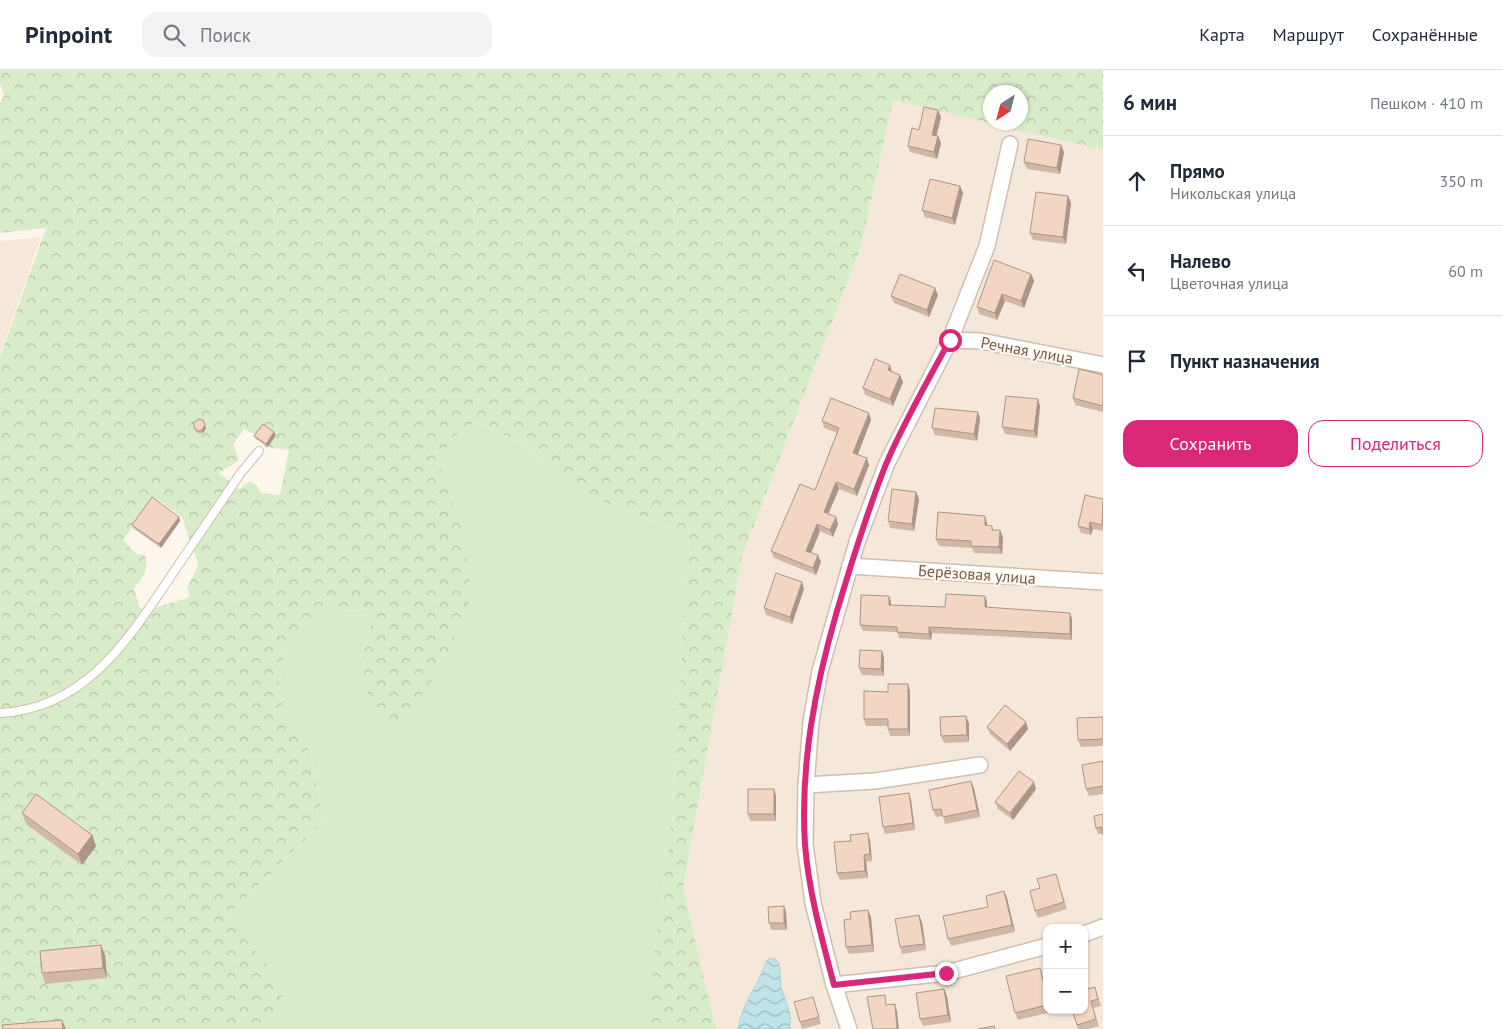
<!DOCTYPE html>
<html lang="ru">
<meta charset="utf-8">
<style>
:root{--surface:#fff;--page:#f2f2f3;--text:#1f2937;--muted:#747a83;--line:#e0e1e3;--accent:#db2777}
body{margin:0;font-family:"PT Sans",sans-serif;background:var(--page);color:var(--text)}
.controls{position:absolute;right:15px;bottom:15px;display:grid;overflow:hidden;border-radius:10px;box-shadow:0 1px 4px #0004}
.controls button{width:45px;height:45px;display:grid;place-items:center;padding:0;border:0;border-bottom:1px solid var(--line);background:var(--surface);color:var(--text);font:25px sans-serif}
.compass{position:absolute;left:983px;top:15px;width:45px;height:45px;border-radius:50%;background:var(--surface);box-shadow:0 1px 4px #0004;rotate:216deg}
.stop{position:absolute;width:15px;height:15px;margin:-11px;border:4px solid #db2777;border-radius:50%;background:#fff}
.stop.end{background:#db2777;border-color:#fff;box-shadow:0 1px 5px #0008}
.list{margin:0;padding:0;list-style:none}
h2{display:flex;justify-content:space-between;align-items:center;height:65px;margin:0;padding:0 20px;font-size:21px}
h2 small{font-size:16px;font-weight:400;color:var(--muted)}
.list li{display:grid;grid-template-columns:32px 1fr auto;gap:15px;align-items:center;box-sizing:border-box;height:90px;padding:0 20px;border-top:1px solid var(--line)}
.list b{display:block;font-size:19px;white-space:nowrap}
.list p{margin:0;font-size:16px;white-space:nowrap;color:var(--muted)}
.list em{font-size:16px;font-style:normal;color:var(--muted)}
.actions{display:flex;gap:10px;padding:15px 20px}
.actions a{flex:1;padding:11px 0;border:1px solid var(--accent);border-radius:15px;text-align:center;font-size:18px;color:var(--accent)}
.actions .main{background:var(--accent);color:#fff}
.icon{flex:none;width:28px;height:28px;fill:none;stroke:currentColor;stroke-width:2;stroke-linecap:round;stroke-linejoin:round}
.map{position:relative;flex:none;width:1103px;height:959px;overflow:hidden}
header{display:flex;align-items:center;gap:30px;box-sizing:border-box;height:70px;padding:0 25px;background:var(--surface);border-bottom:1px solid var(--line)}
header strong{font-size:24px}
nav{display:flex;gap:28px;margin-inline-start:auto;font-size:18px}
.search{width:350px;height:45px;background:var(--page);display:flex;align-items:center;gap:12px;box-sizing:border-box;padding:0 18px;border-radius:15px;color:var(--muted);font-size:19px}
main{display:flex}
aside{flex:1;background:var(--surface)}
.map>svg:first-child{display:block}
.residential{fill:#f5e8da;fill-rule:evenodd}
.grass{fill:#d8ecc9}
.forest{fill:url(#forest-crowns);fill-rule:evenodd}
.water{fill:url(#water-waves);stroke:#a5d3da}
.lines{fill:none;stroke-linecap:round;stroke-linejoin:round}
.lane-casing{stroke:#d1beb0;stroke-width:10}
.street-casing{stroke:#d1beb0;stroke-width:18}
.lane{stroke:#fff;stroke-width:8}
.street{stroke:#fff;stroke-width:15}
.wall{fill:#d1b7a8}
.shaded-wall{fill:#aa9588}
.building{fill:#f3d5c3;stroke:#aa9588}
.route{stroke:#db2777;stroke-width:6}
.labels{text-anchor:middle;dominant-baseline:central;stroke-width:4.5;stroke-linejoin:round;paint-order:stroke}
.street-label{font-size:16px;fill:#7a5c4d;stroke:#fffaf3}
</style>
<header>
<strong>Pinpoint</strong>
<div class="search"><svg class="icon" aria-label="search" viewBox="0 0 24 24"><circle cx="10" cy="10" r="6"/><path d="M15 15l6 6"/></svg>Поиск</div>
<nav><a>Карта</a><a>Маршрут</a><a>Сохранённые</a></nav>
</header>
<main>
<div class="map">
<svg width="1103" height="959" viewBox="0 0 1103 959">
<defs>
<pattern id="forest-crowns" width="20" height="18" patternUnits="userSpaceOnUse" patternTransform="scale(1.25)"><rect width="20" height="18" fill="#d8ecc9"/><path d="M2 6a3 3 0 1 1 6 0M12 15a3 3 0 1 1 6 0" fill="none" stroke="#b4c2a5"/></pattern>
<pattern id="water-waves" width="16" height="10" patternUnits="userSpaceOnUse" patternTransform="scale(1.25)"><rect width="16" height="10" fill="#bfe3e8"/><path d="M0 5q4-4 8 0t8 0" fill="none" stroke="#a0bbbe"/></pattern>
</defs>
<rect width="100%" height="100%" fill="#fdf6ec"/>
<g class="residential">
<path d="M893,29L1103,80V959H716L683,818L742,486L861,177ZM1047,858H1084V940H1047Z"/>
<polygon points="41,167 0,285 0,171"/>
</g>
<polygon class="grass" points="477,351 525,375 567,418 689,465 672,752 654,883 651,957 649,959 255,959 283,933 225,848 324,751 310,683 277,624 285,581 328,544 370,538 371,557 357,600 461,452 439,395 450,369"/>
<path class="forest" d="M0,0H1103V80L893,30L861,177L742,486L683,818L716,959H649L654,883L672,752L689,465L567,418L525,375L477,351L450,369L439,395L461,452L472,523L445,591L399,659L372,632L357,600L371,557L369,538L328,544L285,581L277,624L310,683L324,751L225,848L271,898L284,933L255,959H0V287L46,158L0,163V33L4,26L0,13ZM991,22H1021V52H991ZM244,359L261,367L264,377L289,380L280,425L261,423L257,416L250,411L239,419L219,403L239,390L233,375ZM154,427L183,448L190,474L198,491L196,500L187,518L190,527L158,537L150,542L140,538L134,519C143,507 149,500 145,485L136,484L123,470Z"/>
<path class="water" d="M774,888L779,893L781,917L790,944V959H738C742,933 759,914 767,890Z"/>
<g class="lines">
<defs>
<path id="lane" d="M0,643C85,639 128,570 171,506C194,472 217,438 240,404L259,381"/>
<g id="street">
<polyline points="950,270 981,271 1103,295"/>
<polyline points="850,496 1103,512"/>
<polyline points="806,715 875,711 980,695"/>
<polyline points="1084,864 1103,857"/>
<polyline points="834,915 946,903 1047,876"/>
<polyline points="849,959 834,915 813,833 805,774 806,715 811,651 820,601 857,472 887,393 950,270 987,176 1010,74"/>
</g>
</defs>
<use href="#lane" class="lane-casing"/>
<use href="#street" class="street-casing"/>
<use href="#lane" class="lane"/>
<use href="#street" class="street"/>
</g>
<g class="wall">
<polygon points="941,47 936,66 938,66 941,73 937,89 910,82 908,76 919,60"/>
<polygon points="1064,82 1060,104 1027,99 1024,92"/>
<polygon points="960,116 963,123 955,155 925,147 922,140"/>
<polygon points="1068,126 1071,133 1066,174 1033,170 1030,163"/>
<polygon points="1031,204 1034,211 1024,238 1005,231 997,250 979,244 977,237"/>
<polygon points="938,225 929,247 894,233 891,226"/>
<polygon points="890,295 892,302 900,305 903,312 893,336 865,325 863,318"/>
<polygon points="1103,305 1103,342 1075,335 1073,328"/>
<polygon points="1038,329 1040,336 1037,368 1005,364 1002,357"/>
<polygon points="978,342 980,349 977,371 935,365 932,358"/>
<polygon points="871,350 858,384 869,395 857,426 839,419 828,444 836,447 838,454 833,467 820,461 811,483 821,492 816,505 774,488 771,481 815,420 837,363 824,358 822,351"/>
<polygon points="193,353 206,358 203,363 200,364 196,362"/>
<polygon points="276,365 268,377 256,369 254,366"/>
<polygon points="916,422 919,429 914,461 890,458 888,451"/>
<polygon points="1103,429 1103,461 1093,459 1091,465 1081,463 1078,456"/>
<polygon points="179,447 180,451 161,478 133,458 132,455"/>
<polygon points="987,453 987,456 992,456 993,460 1003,467 1002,484 974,483 972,478 939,476 936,469"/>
<polygon points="804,519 792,554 766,545 764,538"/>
<polygon points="889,526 891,532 891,535 945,537 985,526 987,532 987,537 1072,549 1072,570 932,563 931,570 899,568 897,562 863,561 860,555"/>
<polygon points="882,581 884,588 884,606 862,605 859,598"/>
<polygon points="910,621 910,666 890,666 888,659 888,656 866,656 864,649"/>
<polygon points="1103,647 1103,676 1081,677 1078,670"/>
<polygon points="1026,652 1028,659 1010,681 990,664 987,657"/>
<polygon points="969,653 969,672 944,673 941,666"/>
<polygon points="1103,691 1103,724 1089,726 1086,719"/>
<polygon points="974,718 980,747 945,754 943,746 936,747 933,740"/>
<polygon points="774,719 776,726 776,751 750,751 748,744"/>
<polygon points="1036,719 1013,750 998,739 995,732"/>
<polygon points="909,723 911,730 915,760 885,764 883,757"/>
<polygon points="22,743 92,765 96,776 82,795 26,754"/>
<polygon points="1103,744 1103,765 1103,764 1098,764 1096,758"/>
<polygon points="870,770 872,791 866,792 868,808 840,810 837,803"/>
<polygon points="1056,804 1067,839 1038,848 1035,841"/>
<polygon points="1004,821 1007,828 1015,862 951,876 948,869 988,837"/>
<polygon points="784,836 786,843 787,860 771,860 769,853"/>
<polygon points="868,840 871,847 874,882 849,884 846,877 851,849"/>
<polygon points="919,845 922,852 926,880 902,884 900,877"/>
<polygon points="105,885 107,908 45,914 42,903"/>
<polygon points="1042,905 1047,923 1047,940 1051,940 1052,942 1018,950 1015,943"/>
<polygon points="1095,917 1101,936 1093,938 1099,956 1088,959 1078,959 1072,940"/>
<polygon points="944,919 947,926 951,952 923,956 920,949"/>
<polygon points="813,927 821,954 802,959 800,952"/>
</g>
<g class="shaded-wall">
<polygon points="938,40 941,47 935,72 932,65"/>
<polygon points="938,66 941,73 937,89 934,82"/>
<polygon points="1061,75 1064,82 1060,104 1057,98"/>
<polygon points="960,116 963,123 955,155 952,148"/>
<polygon points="1068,126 1071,133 1066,174 1063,167"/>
<polygon points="1031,204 1034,211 1024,238 1021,231"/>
<polygon points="935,218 938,225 929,247 927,240"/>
<polygon points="1002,224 1005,231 997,250 995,243"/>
<polygon points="890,295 892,302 888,300"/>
<polygon points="900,305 903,312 893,336 890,329"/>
<polygon points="1038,329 1040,336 1037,368 1034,361"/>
<polygon points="978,342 980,349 977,371 974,364"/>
<polygon points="869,343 871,350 856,389 853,383"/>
<polygon points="205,355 206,358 203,363 202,360"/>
<polygon points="274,362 276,365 268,377 266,374"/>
<polygon points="867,388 869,395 857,426 854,419"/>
<polygon points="836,412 839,419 826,449 824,442"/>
<polygon points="916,422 919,429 914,461 912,454"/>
<polygon points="985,446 987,453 987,462 985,455"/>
<polygon points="179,447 180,451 161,478 159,474"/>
<polygon points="836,447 838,454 833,467 830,460"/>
<polygon points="1090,452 1093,459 1091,465 1089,459"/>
<polygon points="817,454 820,461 809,488 806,481"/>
<polygon points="1000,460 1003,467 1002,484 999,477"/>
<polygon points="818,485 821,492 816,505 813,498"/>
<polygon points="802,512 804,519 792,554 790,547"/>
<polygon points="889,526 891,532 891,540 889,535"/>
<polygon points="985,526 987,532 987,543 985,537"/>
<polygon points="1070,543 1072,549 1072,570 1070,564"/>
<polygon points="929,557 932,563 931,570 929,564"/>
<polygon points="882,581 884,588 884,606 881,599"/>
<polygon points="908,614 910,621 910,666 908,659"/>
<polygon points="966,646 969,653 969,672 967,665"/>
<polygon points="1026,652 1028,659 1010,681 1007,674"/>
<polygon points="971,711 974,718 980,747 977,740"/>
<polygon points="1034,712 1036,719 1013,750 1010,743"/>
<polygon points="774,719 776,726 776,751 774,744"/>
<polygon points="909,723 911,730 915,760 913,753"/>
<polygon points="868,763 870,770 872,791 870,784"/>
<polygon points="92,765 96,776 82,795 78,784"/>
<polygon points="864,785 866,792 868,808 865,801"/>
<polygon points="1004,821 1007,828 1015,862 1012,855"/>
<polygon points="784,836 786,843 787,860 784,853"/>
<polygon points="868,840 871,847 874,882 872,875"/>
<polygon points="919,845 922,852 926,880 924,874"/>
<polygon points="101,875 105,885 107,908 103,898"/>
<polygon points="1040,898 1047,923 1047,926"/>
<polygon points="944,919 947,926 951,952 948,945"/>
<polygon points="895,934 897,941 899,959 897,959"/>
<polygon points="62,950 66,959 63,959"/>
</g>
<g class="building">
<polygon points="924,37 938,40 932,65 938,66 934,82 908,76 912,58 919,60"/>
<polygon points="1028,69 1061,75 1057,98 1024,92"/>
<polygon points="930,109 960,116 952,148 922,140"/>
<polygon points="1036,122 1068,126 1063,167 1030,163"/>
<polygon points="994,190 1031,204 1021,231 1002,224 995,243 977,237"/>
<polygon points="900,204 935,218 927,240 891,226"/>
<polygon points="875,289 890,295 888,300 900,305 890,329 863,318"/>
<polygon points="1079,299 1103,305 1103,336 1073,328"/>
<polygon points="1006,326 1038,329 1034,361 1002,357"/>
<polygon points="831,328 869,343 853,383 867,388 854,419 836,412 824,442 836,447 830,460 817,454 806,481 818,485 813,498 771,481 800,414 815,420 839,358 822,351"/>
<polygon points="935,338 978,342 974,364 932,358"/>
<polygon points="199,349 203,350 205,355 202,360 198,361 195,359 193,353"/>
<polygon points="263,354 274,362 266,374 254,366"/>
<polygon points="892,419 916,422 912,454 888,451"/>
<polygon points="1085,425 1103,429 1102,455 1090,452 1089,459 1078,456"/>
<polygon points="152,427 179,447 159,474 132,455"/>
<polygon points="938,442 985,446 985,455 992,456 992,460 1000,460 999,477 971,476 971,471 936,469"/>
<polygon points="776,503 802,512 790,547 764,538"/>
<polygon points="946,524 985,526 985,537 1070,543 1070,564 929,557 929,564 897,562 897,557 860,555 861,525 889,526 889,535 945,537"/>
<polygon points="860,580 882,581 881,599 859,598"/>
<polygon points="888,614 908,614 908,659 888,659 888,649 864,649 864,621 888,622"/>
<polygon points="1005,635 1026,652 1007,674 987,657"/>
<polygon points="966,646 967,665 941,666 940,647"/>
<polygon points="1103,647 1103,669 1078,670 1077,648"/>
<polygon points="1103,691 1103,716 1086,719 1082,695"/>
<polygon points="1019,701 1034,712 1010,743 995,732"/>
<polygon points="971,711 977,740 943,747 941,739 933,740 929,720"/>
<rect x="748" y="719" width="26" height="25"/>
<polygon points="909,723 913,753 883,757 879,727"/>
<polygon points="36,724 92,765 78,784 22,743"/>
<polygon points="1103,744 1103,765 1101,757 1096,758 1094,746"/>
<polygon points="868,763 870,784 864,785 865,801 837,803 834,772 851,771 850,765"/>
<polygon points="1056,804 1064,832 1035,841 1030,821 1040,818 1037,809"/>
<polygon points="1004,821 1012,855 948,869 943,846 988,837 986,826"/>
<polygon points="784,836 784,853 769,853 768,837"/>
<polygon points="868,840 872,875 846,877 844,850 851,849 850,842"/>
<polygon points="919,845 924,874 900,877 895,849"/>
<polygon points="101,875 103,898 42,903 40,881"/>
<polygon points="1040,898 1047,926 1047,935 1015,943 1006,906"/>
<polygon points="1095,917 1098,929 1091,931 1096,949 1077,955 1072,940 1084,940 1084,920"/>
<polygon points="944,919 948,945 920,949 916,923"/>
<polygon points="885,925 886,935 895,934 897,959 873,959 867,927"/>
<polygon points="813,927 819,947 800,952 794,932"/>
<polygon points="62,950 63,959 3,959 2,955"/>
<polygon points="994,956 995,959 978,959"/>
</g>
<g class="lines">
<path class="route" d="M946,903L834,915C822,869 809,823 805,775C800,695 815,617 837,541C852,491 867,442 886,394C904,352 928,310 950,270"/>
</g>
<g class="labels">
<g class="street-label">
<text transform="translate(1027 280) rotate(10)">Речная улица</text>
<text transform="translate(977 504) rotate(4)">Берёзовая улица</text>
</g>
</g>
</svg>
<div class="controls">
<button>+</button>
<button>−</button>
</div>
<svg class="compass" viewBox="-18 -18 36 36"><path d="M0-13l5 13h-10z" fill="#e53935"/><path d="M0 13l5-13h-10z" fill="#747a83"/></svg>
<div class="stop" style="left:950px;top:270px"></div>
<div class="stop end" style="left:946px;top:903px"></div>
</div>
<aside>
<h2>6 мин<small>Пешком · 410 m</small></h2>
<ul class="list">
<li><svg class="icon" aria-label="ahead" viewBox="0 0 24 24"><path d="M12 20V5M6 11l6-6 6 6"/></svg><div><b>Прямо</b><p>Никольская улица</p></div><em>350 m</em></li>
<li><svg class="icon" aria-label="left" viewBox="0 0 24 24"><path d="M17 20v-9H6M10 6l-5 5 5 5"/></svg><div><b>Налево</b><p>Цветочная улица</p></div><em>60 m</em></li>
<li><svg class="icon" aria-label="arrive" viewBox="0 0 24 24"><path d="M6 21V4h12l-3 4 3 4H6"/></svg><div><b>Пункт назначения</b></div></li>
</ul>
<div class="actions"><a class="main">Сохранить</a><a>Поделиться</a></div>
</aside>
</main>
